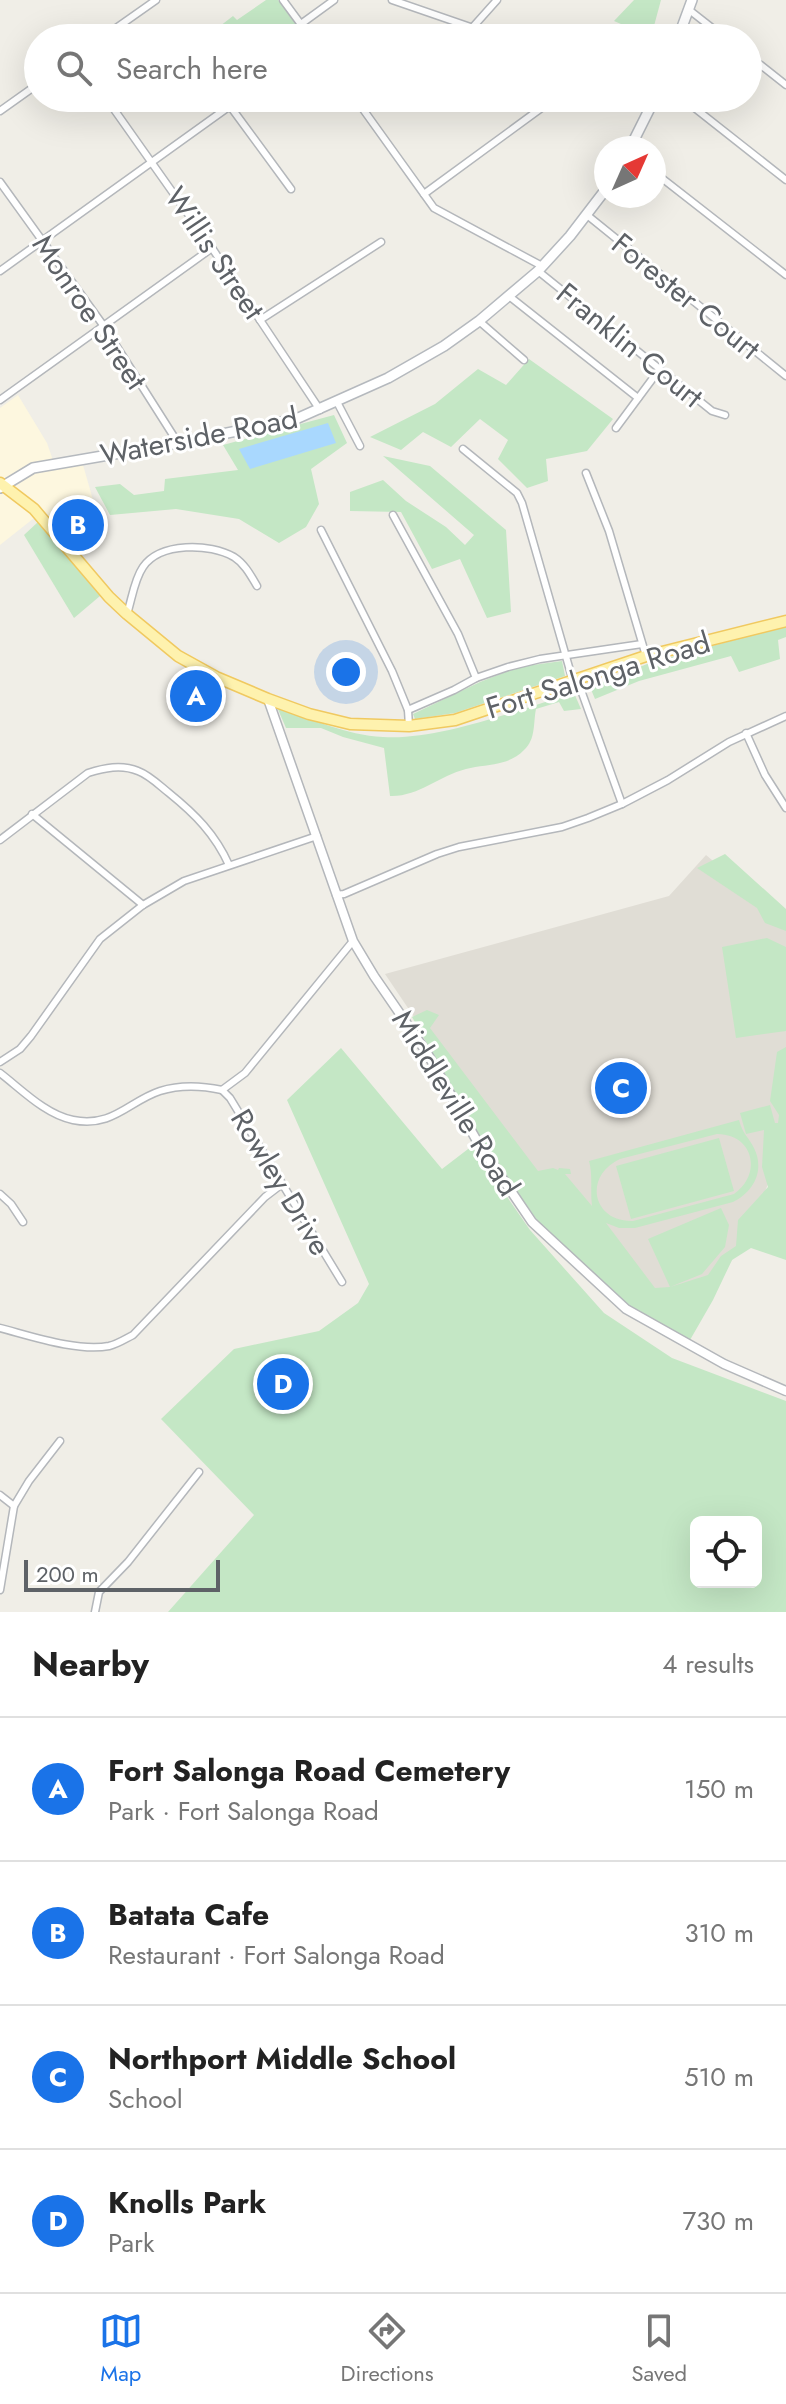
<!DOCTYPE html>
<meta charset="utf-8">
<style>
:root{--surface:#fff;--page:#f2f2f2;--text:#222;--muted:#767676;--line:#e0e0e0;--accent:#1a73e8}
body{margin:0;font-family:Jost,sans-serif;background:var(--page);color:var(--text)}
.controls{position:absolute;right:24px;bottom:24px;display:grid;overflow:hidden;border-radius:12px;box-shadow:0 8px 32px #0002}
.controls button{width:72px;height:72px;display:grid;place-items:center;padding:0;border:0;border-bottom:2px solid var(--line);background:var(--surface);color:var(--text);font:40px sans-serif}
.compass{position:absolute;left:594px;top:136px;width:72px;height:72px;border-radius:50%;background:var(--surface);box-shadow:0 8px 32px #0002;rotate:45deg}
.scale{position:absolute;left:24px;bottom:20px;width:196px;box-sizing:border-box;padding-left:8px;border:4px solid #5e6267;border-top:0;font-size:22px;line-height:28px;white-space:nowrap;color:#5e6267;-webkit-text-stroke:6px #fff;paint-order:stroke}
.you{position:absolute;left:346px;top:672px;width:28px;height:28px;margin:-20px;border:6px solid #fff;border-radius:50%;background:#1a73e8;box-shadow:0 0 0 12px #1a73e833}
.badge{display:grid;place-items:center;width:52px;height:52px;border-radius:50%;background:var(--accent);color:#fff;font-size:26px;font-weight:700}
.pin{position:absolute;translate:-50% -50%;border:4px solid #fff;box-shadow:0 2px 8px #0006}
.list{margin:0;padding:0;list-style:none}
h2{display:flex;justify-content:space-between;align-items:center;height:104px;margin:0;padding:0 32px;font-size:34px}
h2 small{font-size:26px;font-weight:400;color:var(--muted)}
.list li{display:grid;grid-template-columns:52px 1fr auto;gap:24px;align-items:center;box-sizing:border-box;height:144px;padding:0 32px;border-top:2px solid var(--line)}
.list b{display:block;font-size:30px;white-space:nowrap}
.list p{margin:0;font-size:26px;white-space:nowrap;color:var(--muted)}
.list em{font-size:26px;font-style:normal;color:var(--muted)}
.icon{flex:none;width:44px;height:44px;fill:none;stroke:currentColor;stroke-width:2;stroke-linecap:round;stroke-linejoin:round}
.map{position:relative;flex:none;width:786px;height:1612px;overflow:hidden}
.search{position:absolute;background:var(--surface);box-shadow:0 8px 32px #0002;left:24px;right:24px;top:24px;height:88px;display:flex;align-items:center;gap:20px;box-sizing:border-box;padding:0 28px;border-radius:44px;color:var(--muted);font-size:30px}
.sheet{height:680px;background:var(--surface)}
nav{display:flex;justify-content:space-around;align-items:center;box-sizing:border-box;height:112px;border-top:2px solid var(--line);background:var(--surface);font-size:22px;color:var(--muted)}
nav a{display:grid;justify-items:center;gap:4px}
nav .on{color:var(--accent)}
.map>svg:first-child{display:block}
.commercial{fill:#fdf7df}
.education{fill:#e0ddd5}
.green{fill:#c4e7c5;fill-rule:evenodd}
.water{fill:#a9d8fe}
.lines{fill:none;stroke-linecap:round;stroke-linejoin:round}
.minor-casing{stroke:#b4b7bb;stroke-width:9}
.tertiary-casing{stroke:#b4b7bb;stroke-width:11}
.secondary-casing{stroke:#b5b9be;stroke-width:12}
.primary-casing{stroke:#f0c960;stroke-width:13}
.minor{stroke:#fff;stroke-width:6}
.tertiary{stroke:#fff;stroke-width:8}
.secondary{stroke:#fff;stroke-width:9}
.primary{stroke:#fef2ae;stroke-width:10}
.labels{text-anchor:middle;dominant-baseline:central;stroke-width:6;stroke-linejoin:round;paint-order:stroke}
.street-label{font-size:30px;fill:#5e6267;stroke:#fff}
</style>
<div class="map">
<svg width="786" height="1612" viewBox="0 0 786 1612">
<rect width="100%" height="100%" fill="#f0eee7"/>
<polygon class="commercial" points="18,395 47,443 56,469 83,465 102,531 80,550 43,511 0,545 0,408"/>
<polygon class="education" points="706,855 786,922 786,1140 755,1216 710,1302 655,1316 433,1045 385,974 669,896"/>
<g class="green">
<polygon points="266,0 278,0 306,38 193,38 207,28 211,33 233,16 237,20"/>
<polygon points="634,0 661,0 651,37 614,21"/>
<polygon points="529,359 613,419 587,451 546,459 548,481 527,488 498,459 508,440 480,419 451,447 423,432 401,450 370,437 435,404 478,369 506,385"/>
<polygon points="334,415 347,443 311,469 319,504 306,527 279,543 239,519 176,509 110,515 95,487 120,484 134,495 164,491 165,479 238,470 223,445"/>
<polygon points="383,456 430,466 506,530 511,612 487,618 460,559 432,569 401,512 350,511 350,492 383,480 406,501 446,527 465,545 474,535"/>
<polygon points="38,522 100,596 74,618 24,535"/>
<polygon points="786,626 786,637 778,640 780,659 739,672 731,656 639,681 595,699 590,687 652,662"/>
<polygon points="562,661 565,676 455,713 415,719 413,714 480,682 518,667"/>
<path d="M574,693L581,709L564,711L559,702L536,709C533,724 536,739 524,750C509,766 486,764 466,769C439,776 418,797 390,796L384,748L343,737L321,728H286L277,707C311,719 346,735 383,737C437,741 521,709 574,693Z"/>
<polygon points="725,854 786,909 786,931 765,923 757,908 697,868"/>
<polygon points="767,938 786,947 786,1031 736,1038 722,947"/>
<path d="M427,1010L439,1015L430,1028L538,1171L553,1168L558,1170L559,1168L570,1169L571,1174H565L592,1206C590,1191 593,1175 589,1161L739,1120C743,1135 748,1136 754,1148C765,1170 754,1192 733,1202L635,1228H619L606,1223L655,1288L670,1287L648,1239L721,1208L729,1225L725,1247L702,1274L670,1287L708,1275L721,1256L736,1246L738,1220L768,1187L762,1167L764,1130L746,1134L740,1113L770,1105L775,1123H778L779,1115L770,1101L777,1052L786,1047V1260L751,1248L732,1260L713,1300L690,1340L626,1305L537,1220L480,1138L412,1017ZM717,1134C753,1134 763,1173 734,1194L633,1221C592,1222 583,1176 620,1159Z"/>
<path d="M341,1048L442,1169L472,1146L530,1230L604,1313L672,1358L786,1401V1612H168L254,1515L161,1419L234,1349L319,1331L358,1303L369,1284L287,1100ZM696,1522H756V1582H696Z"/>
<polygon points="719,1138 734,1191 631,1219 616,1166"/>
</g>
<polygon class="water" points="328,423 336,443 250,469 239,449"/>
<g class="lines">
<defs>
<g id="minor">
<polyline points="283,0 311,38"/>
<polyline points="392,0 482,31 494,38"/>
<polyline points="688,9 725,38"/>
<polyline points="301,24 334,0"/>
<polyline points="102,38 156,0"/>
<polyline points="459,38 472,28 497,0"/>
<polyline points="748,55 786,85"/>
<polyline points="106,98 212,248 320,410"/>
<polyline points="355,98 434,208 542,266"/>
<polyline points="682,98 786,180"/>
<polyline points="230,106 291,189"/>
<polyline points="362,108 377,98"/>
<polyline points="0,111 38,84"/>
<polyline points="654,172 786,275"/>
<polyline points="0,182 103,325 178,443"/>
<polyline points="424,194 555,98"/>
<polyline points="587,215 786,376"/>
<polyline points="0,271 241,98"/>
<polyline points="538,271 712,411 725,415"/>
<polyline points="509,296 638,398"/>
<polyline points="260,320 381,242"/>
<polyline points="479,321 524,360"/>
<polyline points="0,400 212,248"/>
<polyline points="337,402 360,446"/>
<polyline points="616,428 659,370"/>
<polyline points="463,449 517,493 522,503 573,681"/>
<polyline points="586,473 609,531 646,656"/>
<polyline points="393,515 458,634 476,678"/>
<polyline points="321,530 392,671 408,710"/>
<path d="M127,614C132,599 134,580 143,567C160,542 210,543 234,557C245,564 251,576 257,586"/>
<polyline points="577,679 622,804"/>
<polyline points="409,726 408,710 454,690 476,678 508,667 540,659 642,644"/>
<polyline points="746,733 765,775 786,808"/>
<polyline points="32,814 143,905"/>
<path d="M0,840L88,773C104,768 121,764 138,771C149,775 159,785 169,793C195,814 215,834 229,865"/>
<polyline points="336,895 344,894 437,854 459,847 562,827 588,818 622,804 668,780 729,742 786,716"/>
<polyline points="0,1062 20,1049 31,1036 100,939 143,905 184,881 317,836"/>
<path d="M0,1073C21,1089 46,1115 73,1120C113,1128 129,1101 160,1091C179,1085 203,1086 222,1090"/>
<polyline points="0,1194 11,1204 23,1222"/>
<polyline points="342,1282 230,1098 222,1090 245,1073 353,941"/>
<path d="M0,1328C31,1336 78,1352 109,1346C118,1344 125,1339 133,1335L265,1197L282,1184"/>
<polyline points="0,1495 14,1506"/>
<polyline points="0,1590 14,1506 29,1481 60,1441"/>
<polyline points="95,1612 99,1592 128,1562 199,1472"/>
</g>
<polyline id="tertiary" points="268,699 353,941 374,976 427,1053 477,1141 532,1222 626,1309 724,1364 786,1391"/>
<g id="secondary">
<polyline points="678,38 692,0"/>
<polyline points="630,148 655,98"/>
<polyline points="0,488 33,468 178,443 296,419 388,378 444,346 479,321 538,271 570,236 606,189"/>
</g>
<polyline id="primary" points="0,483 34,509 109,597 127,614 178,656 216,677 268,699 309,714 350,724 409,726 455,720 646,656 786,621"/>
</defs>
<use href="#minor" class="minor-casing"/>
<use href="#tertiary" class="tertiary-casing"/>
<use href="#secondary" class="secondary-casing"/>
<use href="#primary" class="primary-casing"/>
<use href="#minor" class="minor"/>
<use href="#tertiary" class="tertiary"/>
<use href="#secondary" class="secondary"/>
<use href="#primary" class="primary"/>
</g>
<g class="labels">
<g class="street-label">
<text transform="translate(215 253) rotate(56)">Willis Street</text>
<text transform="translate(686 296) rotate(39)">Forester Court</text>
<text transform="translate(90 312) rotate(56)">Monroe Street</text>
<text transform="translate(630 345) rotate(39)">Franklin Court</text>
<text transform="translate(199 436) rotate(-11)">Waterside Road</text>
<text transform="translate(598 675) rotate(-17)">Fort Salonga Road</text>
<text transform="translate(456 1103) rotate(58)">Middleville Road</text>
<text transform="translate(281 1182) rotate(59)">Rowley Drive</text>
</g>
</g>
</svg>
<div class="controls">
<button><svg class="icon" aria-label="locate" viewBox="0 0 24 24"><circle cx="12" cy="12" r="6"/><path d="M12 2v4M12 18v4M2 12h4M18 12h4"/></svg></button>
</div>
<svg class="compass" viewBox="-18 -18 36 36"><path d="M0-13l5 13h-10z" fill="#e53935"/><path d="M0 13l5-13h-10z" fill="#767676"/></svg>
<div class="scale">200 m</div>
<div class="you"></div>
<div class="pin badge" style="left:196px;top:696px">A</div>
<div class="pin badge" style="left:78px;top:525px">B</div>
<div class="pin badge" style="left:621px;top:1088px">C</div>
<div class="pin badge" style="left:283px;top:1384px">D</div>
<div class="search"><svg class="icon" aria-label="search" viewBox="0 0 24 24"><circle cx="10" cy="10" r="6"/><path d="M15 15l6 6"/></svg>Search here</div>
</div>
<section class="sheet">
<h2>Nearby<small>4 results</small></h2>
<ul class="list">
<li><span class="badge">A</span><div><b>Fort Salonga Road Cemetery</b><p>Park · Fort Salonga Road</p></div><em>150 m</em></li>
<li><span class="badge">B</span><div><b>Batata Cafe</b><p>Restaurant · Fort Salonga Road</p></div><em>310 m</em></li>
<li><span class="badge">C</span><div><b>Northport Middle School</b><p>School</p></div><em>510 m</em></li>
<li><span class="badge">D</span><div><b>Knolls Park</b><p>Park</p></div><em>730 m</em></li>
</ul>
</section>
<nav>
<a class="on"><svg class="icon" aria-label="map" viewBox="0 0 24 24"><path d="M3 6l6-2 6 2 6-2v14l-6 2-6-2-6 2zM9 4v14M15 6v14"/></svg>Map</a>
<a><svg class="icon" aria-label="directions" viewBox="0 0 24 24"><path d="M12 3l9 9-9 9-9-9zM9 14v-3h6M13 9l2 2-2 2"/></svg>Directions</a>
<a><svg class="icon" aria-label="saved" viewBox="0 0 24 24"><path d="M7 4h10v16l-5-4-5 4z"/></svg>Saved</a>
</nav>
